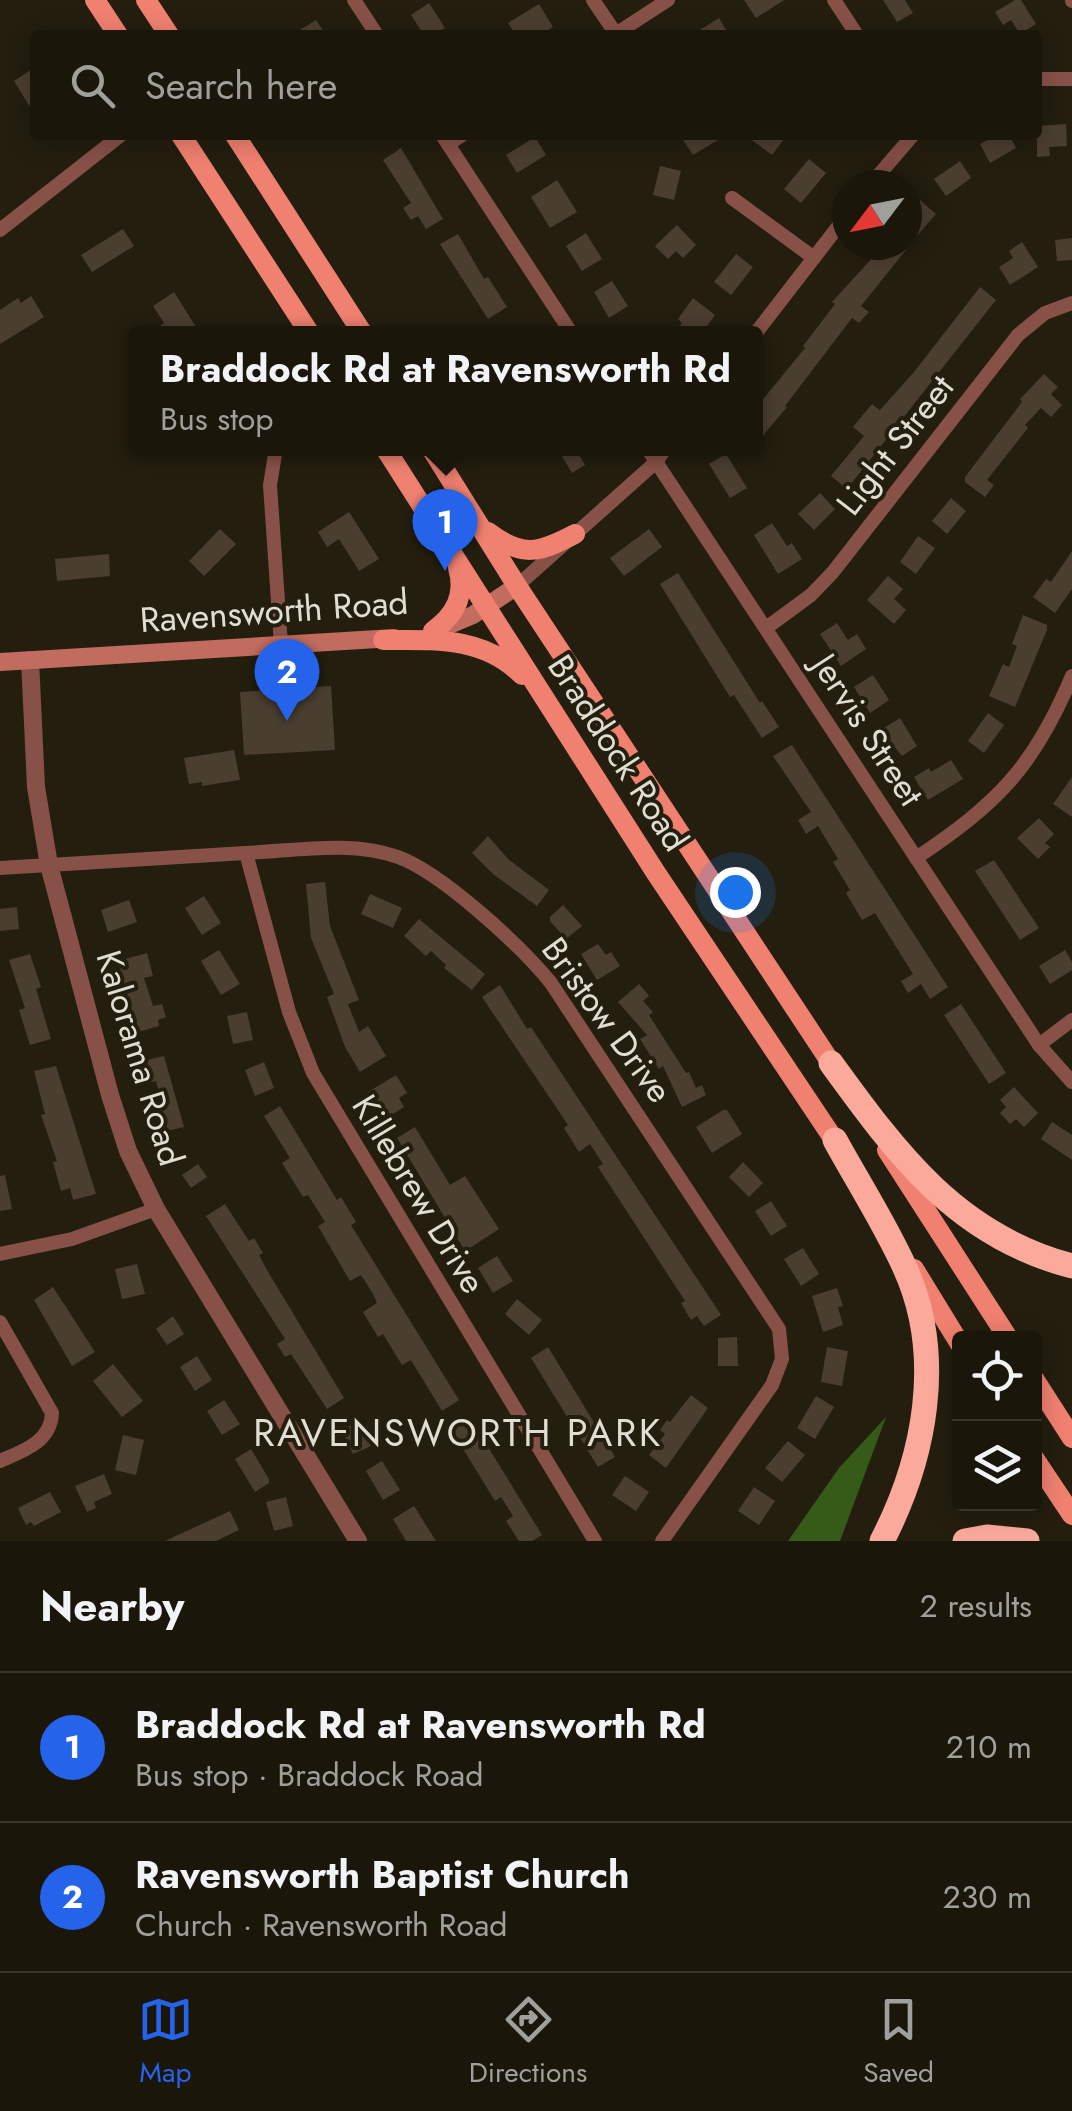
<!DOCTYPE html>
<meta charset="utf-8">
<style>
:root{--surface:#1a160a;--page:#231f13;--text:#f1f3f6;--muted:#9f9f9c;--line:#38352b;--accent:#2563eb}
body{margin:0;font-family:Jost,sans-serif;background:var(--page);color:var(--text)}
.controls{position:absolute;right:30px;bottom:30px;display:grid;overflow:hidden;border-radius:10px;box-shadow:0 5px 25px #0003}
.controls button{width:90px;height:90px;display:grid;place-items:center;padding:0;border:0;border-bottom:2px solid var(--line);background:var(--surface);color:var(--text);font:50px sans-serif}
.compass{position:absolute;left:832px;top:170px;width:90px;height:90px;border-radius:50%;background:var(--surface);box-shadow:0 5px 25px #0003;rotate:238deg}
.you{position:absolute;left:735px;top:892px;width:35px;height:35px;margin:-25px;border:8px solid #fff;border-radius:50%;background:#1a73e8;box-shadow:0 0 0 15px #1a73e833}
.badge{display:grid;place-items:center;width:65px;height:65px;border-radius:50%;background:var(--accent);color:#fff;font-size:32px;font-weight:700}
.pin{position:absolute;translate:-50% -82px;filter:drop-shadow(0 2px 5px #0008)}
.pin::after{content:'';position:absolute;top:52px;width:35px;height:30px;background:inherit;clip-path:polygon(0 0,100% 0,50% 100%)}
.popup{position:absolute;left:128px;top:326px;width:635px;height:130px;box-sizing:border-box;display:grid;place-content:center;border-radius:10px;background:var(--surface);filter:drop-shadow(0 2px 8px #0005);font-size:32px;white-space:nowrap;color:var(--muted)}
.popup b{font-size:38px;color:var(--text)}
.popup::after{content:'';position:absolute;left:50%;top:100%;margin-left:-20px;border:20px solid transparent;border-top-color:var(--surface)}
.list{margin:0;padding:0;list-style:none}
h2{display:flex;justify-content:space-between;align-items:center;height:130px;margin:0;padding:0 40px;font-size:42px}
h2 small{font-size:32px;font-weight:400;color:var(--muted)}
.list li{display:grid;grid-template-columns:65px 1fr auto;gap:30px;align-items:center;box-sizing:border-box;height:150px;padding:0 40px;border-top:2px solid var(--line)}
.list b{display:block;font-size:38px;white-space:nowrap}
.list p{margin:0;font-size:32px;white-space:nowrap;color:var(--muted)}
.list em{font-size:32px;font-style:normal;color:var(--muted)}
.icon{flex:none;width:55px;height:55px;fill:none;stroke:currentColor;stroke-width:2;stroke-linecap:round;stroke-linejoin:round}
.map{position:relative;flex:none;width:1072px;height:1541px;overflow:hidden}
.search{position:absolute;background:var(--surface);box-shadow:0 5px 25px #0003;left:30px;right:30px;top:30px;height:110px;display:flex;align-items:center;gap:25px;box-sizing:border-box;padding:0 35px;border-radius:10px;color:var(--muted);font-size:38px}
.sheet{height:430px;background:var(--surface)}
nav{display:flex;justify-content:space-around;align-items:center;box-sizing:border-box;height:140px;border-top:2px solid var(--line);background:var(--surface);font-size:28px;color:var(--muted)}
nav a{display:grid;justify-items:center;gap:5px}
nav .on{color:var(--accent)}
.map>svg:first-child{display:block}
.forest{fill:#365b18}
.building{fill:#4a3e2f}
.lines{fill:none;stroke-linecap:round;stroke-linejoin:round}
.minor{stroke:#875148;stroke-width:14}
.tertiary{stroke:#875148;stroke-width:18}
.secondary{stroke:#c26c5f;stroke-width:18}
.primary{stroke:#f08170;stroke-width:20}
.motorway{stroke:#faa99b;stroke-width:25}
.labels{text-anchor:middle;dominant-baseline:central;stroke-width:8;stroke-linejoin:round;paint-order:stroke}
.street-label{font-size:35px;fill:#e0ded3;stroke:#231e0e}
.neighbourhood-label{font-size:38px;letter-spacing:2.5px;fill:#e0ded3;stroke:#231e0e}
</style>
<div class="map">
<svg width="1072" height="1541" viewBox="0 0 1072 1541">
<rect width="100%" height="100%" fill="#231e0e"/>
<polygon class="forest" points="886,1417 840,1541 788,1541 839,1468"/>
<g class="building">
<polygon points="744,0 784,0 756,18"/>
<polygon points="883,0 905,0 913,13 897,22"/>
<polygon points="1015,0 1021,0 1036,24 1020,34 1011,20 1003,25 995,12"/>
<polygon points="429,3 445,28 433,35 424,35 411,15"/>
<polygon points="539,4 553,27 540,35 516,35 508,23"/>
<polygon points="719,18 729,35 692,35"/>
<polygon points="316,20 326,35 292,35"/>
<polygon points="35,67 35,115 14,81"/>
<polygon points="1066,124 1067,146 1049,147 1050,156 1037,157 1037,126"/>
<polygon points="680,135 726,135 693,155"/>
<polygon points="745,135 787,135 772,155"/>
<polygon points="997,135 1009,135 1016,148 990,163 980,144"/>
<polygon points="535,137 546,155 517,173 506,155"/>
<polygon points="401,148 443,219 426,229 418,216 411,220 403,208 411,203 383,160"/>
<polygon points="809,159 826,173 801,203 784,189"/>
<polygon points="960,161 971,178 946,196 934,179"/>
<polygon points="660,166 681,171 674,200 653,195"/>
<polygon points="557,180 577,212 550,228 531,197"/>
<polygon points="920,200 936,214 916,237 907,229 907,215"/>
<polygon points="677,225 696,245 683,258 676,251 668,259 655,246"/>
<polygon points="123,229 134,246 92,272 81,255"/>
<polygon points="586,233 602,259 582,271 566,246"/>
<polygon points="458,234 484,279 488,277 507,307 488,319 440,244"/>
<polygon points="1072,238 1072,260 1057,261 1055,240"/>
<polygon points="1022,242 1038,267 1010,285 999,267 1013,258 1009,251"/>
<polygon points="884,245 910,245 861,306 869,312 859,323 852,318 785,406 787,407 755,445 755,409 805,348 803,346 835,304 832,302"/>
<polygon points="736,254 753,267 731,295 714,282"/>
<polygon points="612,281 628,306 609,318 594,292"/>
<polygon points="980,287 996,300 847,489 831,476 864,436 853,427 872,404 880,410 914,372"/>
<polygon points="174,292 196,327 186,334 148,334 164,323 153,306"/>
<polygon points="31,296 44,317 0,344 0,310 18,298 21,303"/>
<polygon points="693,298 715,315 702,334 684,334 678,329 682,323 678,319"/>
<polygon points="1044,374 1058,387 1051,394 1062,405 1051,417 1041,408 1025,425 1028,428 987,480 994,485 985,497 965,482 965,477 1022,402 1020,399"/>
<polygon points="557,448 575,448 585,465 572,473"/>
<polygon points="726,454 747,488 730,498 709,464"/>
<polygon points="820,493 835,509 814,530 798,514"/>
<polygon points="951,498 966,511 947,534 932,521"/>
<polygon points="349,512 379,559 359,571 339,539 327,547 318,532"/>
<polygon points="772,523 787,546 792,543 802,559 778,574 754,535"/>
<polygon points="220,529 236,544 204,576 189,561"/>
<polygon points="649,529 662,547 624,576 610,558"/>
<polygon points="918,536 935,548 916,574 900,562"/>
<polygon points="1072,551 1072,589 1055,613 1033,597 1046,579 1051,582"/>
<polygon points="109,554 110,576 57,581 55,559"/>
<polygon points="678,573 760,703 762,701 779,727 762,738 734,695 730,697 660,584"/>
<polygon points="888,576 903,589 894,599 906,610 894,624 867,600"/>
<polygon points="1023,615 1047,625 1047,630 1015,707 989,696 1003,664 1009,667 1017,646 1012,644"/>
<polygon points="837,623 848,640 857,634 866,649 841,666 820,634"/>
<polygon points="873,675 889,700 870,713 854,687"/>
<polygon points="331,686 335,750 244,755 240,692"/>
<polygon points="988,713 1004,725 984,753 968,741"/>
<polygon points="900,718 917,746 902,756 881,730"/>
<polygon points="792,745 948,987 930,999 921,984 908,993 901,981 913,974 875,913 862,920 846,893 850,890 833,862 838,859 818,826 806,834 798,820 811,812 773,756"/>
<polygon points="234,750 240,780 202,786 202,782 189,784 184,758"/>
<polygon points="951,760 963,779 928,800 914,777 929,768 931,772"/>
<polygon points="1072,777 1072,817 1053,804"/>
<polygon points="1039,818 1054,834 1045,843 1050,847 1038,859 1017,838"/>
<polygon points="488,836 508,859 549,890 537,906 493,874 472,853"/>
<polygon points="994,860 1039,928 1020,940 975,871"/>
<polygon points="325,882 330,926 359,1000 348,1004 359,1032 368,1026 386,1056 360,1072 345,1047 327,997 334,994 311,938 306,884"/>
<polygon points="370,894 402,908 393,928 361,914"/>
<polygon points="204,896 221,923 202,935 185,908"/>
<polygon points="129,900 137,922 108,932 101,910"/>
<polygon points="563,905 582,926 566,939 550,921 550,917"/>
<polygon points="17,907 19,929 0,931 0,909"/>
<polygon points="419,919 485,974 472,990 444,968 446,965 431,951 426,956 404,936"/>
<polygon points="598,944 606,955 611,952 620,966 597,980 581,954"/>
<polygon points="219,950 240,984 221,995 201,961"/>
<polygon points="1065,950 1072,962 1072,970 1050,984 1039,966"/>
<polygon points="147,953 153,976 144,978 153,1006 162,1004 166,1017 158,1020 159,1026 138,1032 118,961"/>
<polygon points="30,954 41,987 36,989 51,1039 30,1045 19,1010 25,1008 9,960"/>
<polygon points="639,984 649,996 643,1001 653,1012 649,1015 686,1073 689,1072 696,1088 702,1085 706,1095 682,1107 663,1066 659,1069 640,1039 647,1035 618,1002"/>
<polygon points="500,985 527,1029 531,1027 721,1315 704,1326 697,1316 691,1320 681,1303 685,1301 598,1167 603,1164 590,1144 579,1152 564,1128 568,1125 482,997"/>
<polygon points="961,1004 1006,1073 989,1084 944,1015"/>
<polygon points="247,1012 253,1040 233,1044 227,1016"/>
<polygon points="164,1056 184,1127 163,1132 157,1109 163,1108 156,1081 148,1083 143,1061"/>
<polygon points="264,1062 274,1088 255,1096 245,1070"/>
<polygon points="56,1066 96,1194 73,1200 70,1188 61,1191 53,1162 57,1161 41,1115 45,1114 34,1071"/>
<polygon points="396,1075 407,1093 399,1098 404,1107 385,1119 368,1092"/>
<polygon points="1014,1087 1038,1113 1024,1127 1016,1119 1010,1124 1000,1113 1006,1107 1000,1100"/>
<polygon points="280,1106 337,1200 341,1197 356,1222 351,1225 459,1400 442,1411 411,1360 402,1365 383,1334 378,1337 363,1312 377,1303 373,1294 361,1275 350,1281 318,1226 325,1222 308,1195 303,1197 282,1163 290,1158 264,1116"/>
<polygon points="723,1110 727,1110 742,1134 712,1153 696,1127"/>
<polygon points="1052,1122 1072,1135 1072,1160 1041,1139"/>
<polygon points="415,1127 450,1185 465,1176 499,1229 465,1251 397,1138"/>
<polygon points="743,1162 763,1183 749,1197 729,1177"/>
<polygon points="198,1164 207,1177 191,1188 182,1175"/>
<polygon points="5,1175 12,1209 0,1211 0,1176"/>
<polygon points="771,1201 787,1226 771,1236 755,1211"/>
<polygon points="225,1204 249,1241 254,1238 263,1253 259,1255 267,1270 344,1398 327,1409 291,1354 285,1357 277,1344 285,1339 206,1216"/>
<polygon points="803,1248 819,1274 801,1286 784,1259"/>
<polygon points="497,1256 513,1281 493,1293 478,1268"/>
<polygon points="137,1264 145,1294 122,1299 115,1269"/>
<polygon points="53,1287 95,1352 72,1366 34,1300"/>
<polygon points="837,1288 843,1306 838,1307 843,1325 823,1332 812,1296"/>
<polygon points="517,1299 542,1320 529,1335 505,1314"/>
<polygon points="173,1316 184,1334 167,1345 156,1329"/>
<polygon points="737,1337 738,1366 718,1366 718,1338"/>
<polygon points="548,1347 615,1457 598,1467 531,1358"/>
<polygon points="827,1347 848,1351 842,1386 821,1382"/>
<polygon points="197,1356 212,1380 195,1391 180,1367"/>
<polygon points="113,1364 143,1401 122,1417 93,1381"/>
<polygon points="691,1395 708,1408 666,1468 649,1455 665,1434 660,1430 667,1420 670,1422"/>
<polygon points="816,1396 834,1407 815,1439 797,1428"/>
<polygon points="224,1400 240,1424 222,1435 207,1411"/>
<polygon points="471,1419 542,1535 532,1541 519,1541 506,1521 513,1516 501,1497 495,1501 452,1431"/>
<polygon points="360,1421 371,1446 353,1454 342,1429"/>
<polygon points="123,1435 144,1440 136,1475 115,1470"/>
<polygon points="788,1441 805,1455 782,1482 765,1468"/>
<polygon points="251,1449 269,1479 269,1483 255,1492 235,1459"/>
<polygon points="382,1461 400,1490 383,1500 366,1471"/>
<polygon points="104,1474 112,1494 94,1502 96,1508 87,1512 75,1486"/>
<polygon points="625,1476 649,1492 636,1511 612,1495"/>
<polygon points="754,1487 775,1501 759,1525 738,1511"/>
<polygon points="50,1492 61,1512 34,1526 31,1522 26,1525 18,1508"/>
<polygon points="286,1497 293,1526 274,1531 266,1502"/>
<polygon points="414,1506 436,1541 406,1541 393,1519"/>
<polygon points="230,1511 239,1530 216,1541 165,1541"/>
</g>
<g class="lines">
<g class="minor">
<polyline points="354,0 377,35"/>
<polyline points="593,0 616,34"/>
<polyline points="834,0 857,35"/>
<polyline points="1072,0 1072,1"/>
<polyline points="614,35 668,0"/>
<polyline points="1037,79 1072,79"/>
<polyline points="442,135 572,334"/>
<polyline points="448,144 462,135"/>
<polyline points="870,185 913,135"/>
<polyline points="732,198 814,258"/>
<polyline points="0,230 121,135"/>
<polyline points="755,334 847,215"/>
<polyline points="276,448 270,485 281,645"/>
<polyline points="647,448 1039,1045 1072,1082"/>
<polyline points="517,586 656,462 666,448"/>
<polyline points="766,628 811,595 833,572 1018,335 1045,313 1072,303"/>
<polyline points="246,853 289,1012 313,1073 595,1541"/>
<path d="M916,858C997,804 1034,767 1072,676"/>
<path d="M0,868C82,863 164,858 245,853C294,851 351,840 398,857C442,873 521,946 551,983L779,1329L782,1359L772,1385L662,1541"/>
<polyline points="1039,1045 1072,1020"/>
<polyline points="0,1254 72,1239 156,1209"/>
<path d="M0,1322L52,1413C51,1442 23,1451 0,1461"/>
</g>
<polyline class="tertiary" points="30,660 36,787 49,865 110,1095 128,1151 156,1209 358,1541"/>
<g class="secondary">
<polyline points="435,631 473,615 517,586"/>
<polyline points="0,662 394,638"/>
</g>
<g class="primary">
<polyline points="95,0 118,35"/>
<polyline points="146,0 169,35"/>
<polyline points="181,135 310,334"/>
<polyline points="235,135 363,334"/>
<polyline points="385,448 656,873 841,1150"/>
<polyline points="431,448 517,586 839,1075"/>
<path d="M488,532C522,558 539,553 575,534"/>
<path d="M433,631C455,615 466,595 458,568"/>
<path d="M383,640C434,640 483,636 522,675"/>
<polyline points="887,1150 1008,1338"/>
<polyline points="914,1269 960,1344"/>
<polyline points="1034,1379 1072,1438"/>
<polyline points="1034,1458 1072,1515"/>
</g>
<g class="motorway">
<path d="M831,1063C897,1154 957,1236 1072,1266"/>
<path d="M835,1140C858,1182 885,1224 905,1268C945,1356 925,1458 882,1541"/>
<polyline points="965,1541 987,1537 1027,1541"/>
</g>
</g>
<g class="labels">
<g class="street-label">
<text transform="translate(895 445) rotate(-52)">Light Street</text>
<text transform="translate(274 611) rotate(-4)">Ravensworth Road</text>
<text transform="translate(868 730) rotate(57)">Jervis Street</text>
<text transform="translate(618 753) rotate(57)">Braddock Road</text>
<text transform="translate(607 1020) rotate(54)">Bristow Drive</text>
<text transform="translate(140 1058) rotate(73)">Kalorama Road</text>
<text transform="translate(419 1194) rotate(59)">Killebrew Drive</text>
</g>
<g class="neighbourhood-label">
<text x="458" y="1432">RAVENSWORTH PARK</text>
</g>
</g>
</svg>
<div class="controls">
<button><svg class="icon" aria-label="locate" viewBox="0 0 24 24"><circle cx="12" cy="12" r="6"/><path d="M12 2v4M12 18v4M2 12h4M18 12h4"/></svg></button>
<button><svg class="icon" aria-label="layers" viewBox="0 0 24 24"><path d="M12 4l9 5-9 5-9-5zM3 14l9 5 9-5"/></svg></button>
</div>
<svg class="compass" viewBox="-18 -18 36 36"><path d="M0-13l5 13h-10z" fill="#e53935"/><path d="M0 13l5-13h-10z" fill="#9f9f9c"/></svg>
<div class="you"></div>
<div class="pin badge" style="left:445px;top:571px">1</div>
<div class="popup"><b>Braddock Rd at Ravensworth Rd</b>Bus stop</div>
<div class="pin badge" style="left:287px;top:721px">2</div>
<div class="search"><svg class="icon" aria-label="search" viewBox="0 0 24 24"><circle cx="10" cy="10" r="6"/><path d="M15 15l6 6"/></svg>Search here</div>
</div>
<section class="sheet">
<h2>Nearby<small>2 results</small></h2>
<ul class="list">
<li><span class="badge">1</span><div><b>Braddock Rd at Ravensworth Rd</b><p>Bus stop · Braddock Road</p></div><em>210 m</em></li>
<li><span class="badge">2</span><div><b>Ravensworth Baptist Church</b><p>Church · Ravensworth Road</p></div><em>230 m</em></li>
</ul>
</section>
<nav>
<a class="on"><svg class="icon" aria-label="map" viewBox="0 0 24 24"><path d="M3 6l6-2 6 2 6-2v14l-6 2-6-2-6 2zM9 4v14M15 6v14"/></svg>Map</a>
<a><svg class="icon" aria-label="directions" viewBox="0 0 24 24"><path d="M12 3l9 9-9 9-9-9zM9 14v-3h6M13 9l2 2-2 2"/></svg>Directions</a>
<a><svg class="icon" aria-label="saved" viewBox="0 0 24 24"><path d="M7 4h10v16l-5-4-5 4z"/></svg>Saved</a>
</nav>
